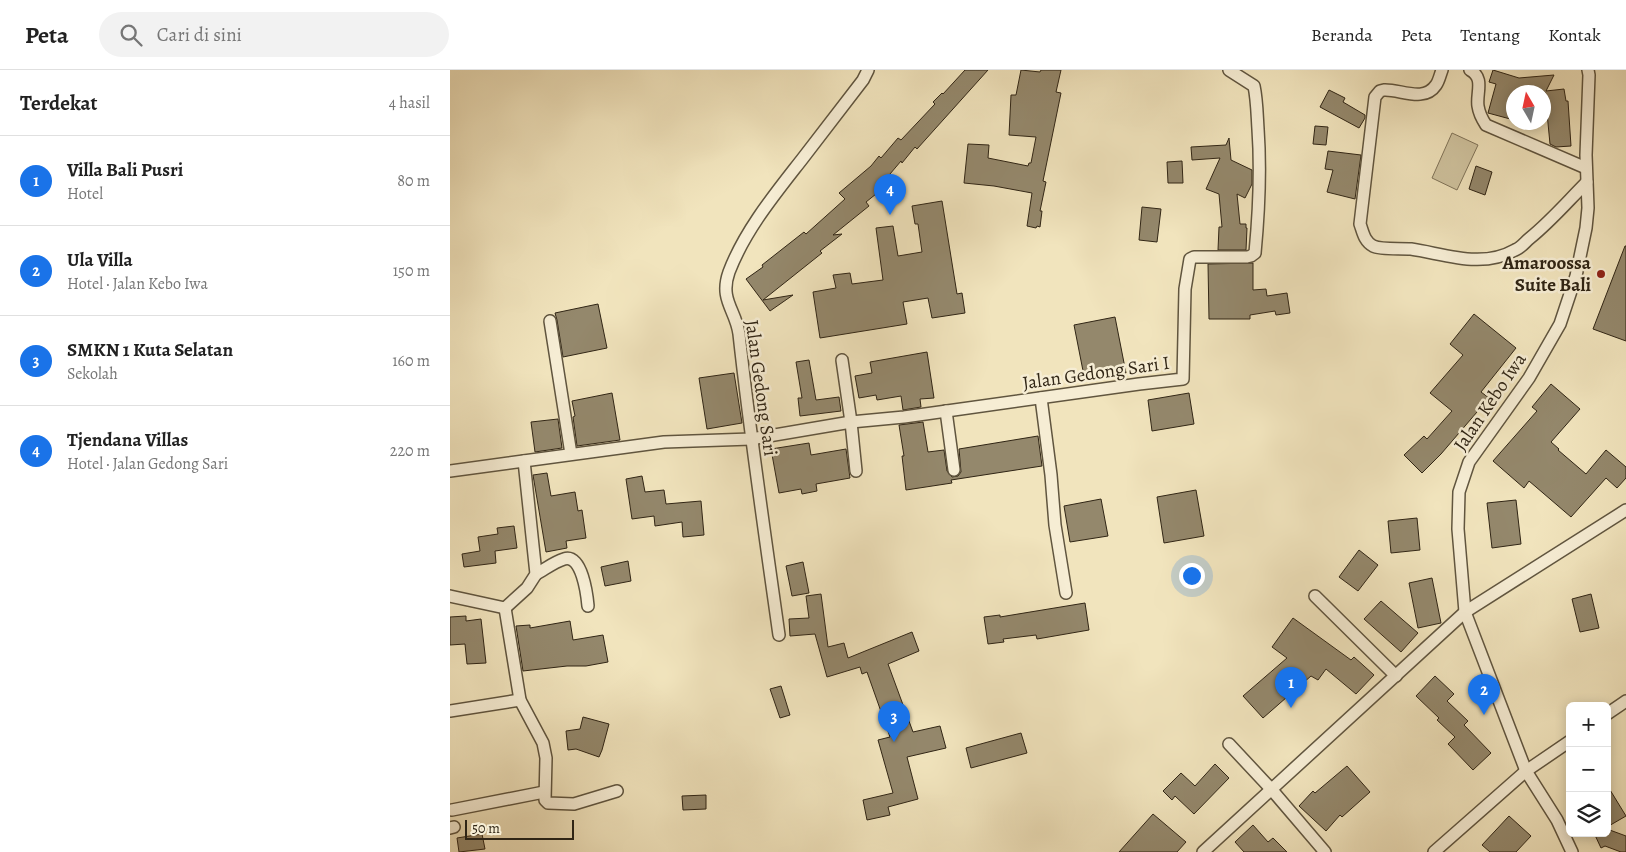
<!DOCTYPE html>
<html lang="id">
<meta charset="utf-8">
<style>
:root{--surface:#fff;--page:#f2f2f2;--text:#222;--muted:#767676;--line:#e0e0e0;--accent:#1a73e8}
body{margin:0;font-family:Alegreya,serif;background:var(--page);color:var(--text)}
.controls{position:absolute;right:15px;bottom:15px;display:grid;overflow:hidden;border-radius:8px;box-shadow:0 2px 12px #0003}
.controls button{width:45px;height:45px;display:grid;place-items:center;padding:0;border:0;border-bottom:1px solid var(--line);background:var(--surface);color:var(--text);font:25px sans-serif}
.compass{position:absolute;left:1056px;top:15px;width:45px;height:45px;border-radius:50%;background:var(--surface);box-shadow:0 2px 12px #0003;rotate:351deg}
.scale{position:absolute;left:15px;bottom:12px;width:109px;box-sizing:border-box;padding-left:5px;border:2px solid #302515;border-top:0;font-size:14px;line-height:18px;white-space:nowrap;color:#302515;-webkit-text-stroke:4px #f6edd4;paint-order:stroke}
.you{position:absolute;left:741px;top:505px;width:18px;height:18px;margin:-12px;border:4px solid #fff;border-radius:50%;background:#1a73e8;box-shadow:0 0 0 8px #1a73e833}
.badge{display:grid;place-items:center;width:32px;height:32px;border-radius:50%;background:var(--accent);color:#fff;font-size:16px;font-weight:700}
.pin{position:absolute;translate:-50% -41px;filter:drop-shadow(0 1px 2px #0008)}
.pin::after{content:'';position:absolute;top:26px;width:18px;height:15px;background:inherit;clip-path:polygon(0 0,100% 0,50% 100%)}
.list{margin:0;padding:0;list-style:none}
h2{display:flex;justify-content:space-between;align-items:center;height:65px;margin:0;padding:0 20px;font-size:21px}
h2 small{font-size:16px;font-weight:400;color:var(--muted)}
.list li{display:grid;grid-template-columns:32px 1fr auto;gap:15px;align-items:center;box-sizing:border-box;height:90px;padding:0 20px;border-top:1px solid var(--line)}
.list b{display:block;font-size:19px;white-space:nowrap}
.list p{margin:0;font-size:16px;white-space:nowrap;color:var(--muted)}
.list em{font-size:16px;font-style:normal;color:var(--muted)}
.icon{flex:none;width:28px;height:28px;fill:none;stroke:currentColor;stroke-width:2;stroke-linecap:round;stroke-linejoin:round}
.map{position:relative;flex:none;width:1176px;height:782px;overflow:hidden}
header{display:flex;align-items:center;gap:30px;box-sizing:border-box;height:70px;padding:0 25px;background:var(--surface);border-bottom:1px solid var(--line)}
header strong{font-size:24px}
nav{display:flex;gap:28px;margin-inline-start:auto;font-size:18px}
.search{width:350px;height:45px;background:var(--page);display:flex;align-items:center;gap:12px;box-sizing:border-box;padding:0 18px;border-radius:28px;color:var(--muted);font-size:19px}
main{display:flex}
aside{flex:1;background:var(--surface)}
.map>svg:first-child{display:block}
.green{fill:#d0c4a0;stroke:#80745a}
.building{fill:#94886c;stroke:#302515}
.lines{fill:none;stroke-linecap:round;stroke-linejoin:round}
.minor-casing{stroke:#60553f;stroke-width:14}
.minor{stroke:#f6edd4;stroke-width:11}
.poi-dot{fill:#8f2418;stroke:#f6edd4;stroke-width:2}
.labels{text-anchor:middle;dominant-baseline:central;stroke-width:5;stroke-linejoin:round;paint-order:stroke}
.poi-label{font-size:19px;font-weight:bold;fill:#302515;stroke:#f6edd4;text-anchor:end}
.street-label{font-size:19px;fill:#302515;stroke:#f6edd4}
</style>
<header>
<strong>Peta</strong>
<div class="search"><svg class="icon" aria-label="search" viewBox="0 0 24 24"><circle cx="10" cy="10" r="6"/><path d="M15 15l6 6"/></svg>Cari di sini</div>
<nav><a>Beranda</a><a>Peta</a><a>Tentang</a><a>Kontak</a></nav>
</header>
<main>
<aside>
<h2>Terdekat<small>4 hasil</small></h2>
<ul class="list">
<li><span class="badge">1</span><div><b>Villa Bali Pusri</b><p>Hotel</p></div><em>80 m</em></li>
<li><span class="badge">2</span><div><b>Ula Villa</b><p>Hotel · Jalan Kebo Iwa</p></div><em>150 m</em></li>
<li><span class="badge">3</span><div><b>SMKN 1 Kuta Selatan</b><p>Sekolah</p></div><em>160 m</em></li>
<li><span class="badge">4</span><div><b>Tjendana Villas</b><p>Hotel · Jalan Gedong Sari</p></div><em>220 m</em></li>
</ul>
</aside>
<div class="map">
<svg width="1176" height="782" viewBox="0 0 1176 782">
<rect width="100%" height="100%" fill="#f1e4bd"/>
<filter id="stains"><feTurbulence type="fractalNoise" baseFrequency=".004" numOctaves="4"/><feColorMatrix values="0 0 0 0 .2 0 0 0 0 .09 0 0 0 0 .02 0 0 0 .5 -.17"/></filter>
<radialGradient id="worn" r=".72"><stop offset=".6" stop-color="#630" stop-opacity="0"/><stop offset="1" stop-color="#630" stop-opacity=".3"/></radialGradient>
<polygon class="green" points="1002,63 1028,75 1007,120 982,108"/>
<g class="building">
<polygon points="515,0 538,0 467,79 465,77 452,93 451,91 429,117 431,120 416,132 419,136 383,165 392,164 370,181 372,183 313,230 343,225 320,241 296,209 313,197 312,195 354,162 356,164 395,129 389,123 421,96 429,86 431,88 448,68 451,70 485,34 483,32 492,23 493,24"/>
<polygon points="571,0 590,2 591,0 611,0 606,22 611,23 593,111 596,112 590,141 592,141 590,157 587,156 586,158 577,156 582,123 544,116 514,113 518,74 539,75 538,88 578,96 579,93 581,93 586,67 559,65 561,25 566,25"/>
<polygon points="1043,0 1069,8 1104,5 1096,21 1114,19 1116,31 1118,31 1121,76 1106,77 1100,74 1095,22 1064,22 1064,50 1038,43 1046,14 1039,12"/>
<polygon points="879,20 895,28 893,32 915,45 915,48 909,58 870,37"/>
<polygon points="865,56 878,57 876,75 863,74"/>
<polygon points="779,68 781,90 802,100 802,114 795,128 787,124 790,154 796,154 796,158 797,158 796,180 768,180 769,157 772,157 769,124 756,119 770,88 742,90 741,77 776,75"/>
<polygon points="878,81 911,85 905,129 877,122 883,100 875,99"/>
<polygon points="732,91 733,113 718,113 717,92"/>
<polygon points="1026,96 1042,102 1035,125 1019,119"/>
<polygon points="492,131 507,224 512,223 515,243 482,248 478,228 453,232 457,254 370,268 363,222 386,218 383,205 400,203 402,214 433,210 426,158 443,156 448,186 472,182 468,154 465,154 462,136"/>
<polygon points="692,137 711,139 707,172 689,170"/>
<polygon points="1175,176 1176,176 1176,271 1143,259"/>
<polygon points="803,193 803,220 816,219 817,226 837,223 840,243 826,245 825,241 800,245 800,249 759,249 758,194"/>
<polygon points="148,234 157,278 113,287 107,250 105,243"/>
<polygon points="1024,244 1066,278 1031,322 1039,328 991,384 972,403 954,385 974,366 977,369 1002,341 980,323 1013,285 1000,274"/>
<polygon points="665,247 676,303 635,311 624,255"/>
<polygon points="477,282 484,328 470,329 471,337 453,340 451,326 427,330 426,325 409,328 405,306 422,303 420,292"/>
<polygon points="359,290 366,330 389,327 391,341 350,346 348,328 352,328 346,292"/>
<polygon points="284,303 292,353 257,359 249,308"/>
<polygon points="1101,314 1130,339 1101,372 1109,379 1108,380 1136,404 1156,380 1176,397 1176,408 1167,418 1156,408 1121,447 1079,411 1074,418 1043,391 1087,341 1082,337"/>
<polygon points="162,323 170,370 127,376 123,347 125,346 122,331"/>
<polygon points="739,323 744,354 702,361 698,330"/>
<polygon points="108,349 112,378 85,382 81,352"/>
<polygon points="473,352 478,382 494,380 497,401 502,407 508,406 511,402 509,379 588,366 592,396 501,410 502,413 456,420 452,386 454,386 449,355"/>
<polygon points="359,373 361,385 396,379 400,408 366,414 367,421 352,424 351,419 329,423 321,379"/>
<polygon points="97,403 101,426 125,422 128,441 132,440 136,468 116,471 117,478 96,482 83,405"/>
<polygon points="192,406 195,422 214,420 216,434 251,431 254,465 233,467 232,452 205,456 204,446 182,449 176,409"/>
<polygon points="746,420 754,466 714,473 707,427"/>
<polygon points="651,429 658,466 620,472 614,436"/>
<polygon points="1066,430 1071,474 1042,478 1037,433"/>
<polygon points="967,448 970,480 941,483 938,451"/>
<polygon points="64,456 67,478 45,481 46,493 14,497 12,484 30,481 28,467 48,464 47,458"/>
<polygon points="909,480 928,495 908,521 889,507"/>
<polygon points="178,491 181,511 155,516 151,497"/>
<polygon points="353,492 359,523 342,526 336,496"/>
<polygon points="982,508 991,553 968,558 959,513"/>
<polygon points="371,524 378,577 394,573 398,588 462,562 469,581 438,594 463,662 490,656 496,678 457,687 468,729 438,737 440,745 417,750 413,730 443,723 428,670 440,667 417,602 412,604 410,597 377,607 365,564 340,566 339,549 359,548 356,526"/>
<polygon points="1141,524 1149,558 1130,562 1122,529"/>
<polygon points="931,531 968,563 951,582 914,549"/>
<polygon points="635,533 639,560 587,569 586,565 553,569 554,572 538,574 534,547 550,545 550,547"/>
<polygon points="16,546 16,551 31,549 36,593 17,594 15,574 0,575 0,547"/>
<polygon points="843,548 901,590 904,587 924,605 906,624 876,599 868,610 861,606 813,648 793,626 837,588 822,577"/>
<polygon points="120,551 123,570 153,565 158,592 136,596 117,596 73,601 66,556 80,555 80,558"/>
<polygon points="985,606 1004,624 997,631 1018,651 1014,655 1041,683 1023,700 998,674 1005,667 987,650 989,648 966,626"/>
<polygon points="331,616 340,645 330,648 320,619"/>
<polygon points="133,647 159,654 152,680 149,687 126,679 118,680 116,661 130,659"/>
<polygon points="571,663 577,683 521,698 516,678"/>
<polygon points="765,694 779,708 744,744 725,726 722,730 713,721 731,703 745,716"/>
<polygon points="897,696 920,722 892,747 890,745 876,761 849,736 863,721 865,723"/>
<polygon points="1157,715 1176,746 1157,757"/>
<polygon points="256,725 256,739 233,740 232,726"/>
<polygon points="703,744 736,772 727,782 669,782"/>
<polygon points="1059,746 1081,766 1066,782 1040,782 1032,775"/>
<polygon points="803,755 818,772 823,768 837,782 794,782 785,772"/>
<polygon points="1157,759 1176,766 1176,782 1171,782 1155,776 1151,778 1144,763 1157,763"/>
<polygon points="32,764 35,779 9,782 7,768"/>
</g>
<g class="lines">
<defs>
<g id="minor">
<path d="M992,0C990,5 989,11 986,15C974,33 950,19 934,20L930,21L925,27L910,154C913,162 914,171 923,176C931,180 950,178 961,179C995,184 1032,199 1065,180C1071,178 1075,172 1080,168C1101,151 1118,131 1137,112"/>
<path d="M1020,0C1035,8 1026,23 1028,36C1029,43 1032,49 1036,55L1136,98"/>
<polyline points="100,251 121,384"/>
<polyline points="392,290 401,352 406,401"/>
<polyline points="591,328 601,405 605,455 616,523"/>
<polyline points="496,341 504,400"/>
<path d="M0,401L214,372L301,369L401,352L454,347L689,314L733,309L735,219L740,189L744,187H797L801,186L805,183C809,141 811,101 808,59C807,44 807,30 804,16L779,0"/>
<path d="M86,504C94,500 104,492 114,489C132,483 137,525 138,536"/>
<polyline points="0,526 55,538 77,518 86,504 74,391"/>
<polyline points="865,526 946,606"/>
<polyline points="55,538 70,630 93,673 96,688 95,730 98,733 124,734 167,721"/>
<path d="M329,565C315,465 300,365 289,264C286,240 269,230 279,202C295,160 325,124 353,88C373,62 393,36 413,10L418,0"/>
<polyline points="0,641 70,630"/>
<polyline points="1157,644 1176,631"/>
<polyline points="779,674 822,720 875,782"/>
<polyline points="2,740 94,722"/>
<polyline points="0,758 4,757"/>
<polyline points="753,782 1015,542 1176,440"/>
<polyline points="984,782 1076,701 1120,671"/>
<polyline points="1122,782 1107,750 1076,701 1015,542 1008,459 1009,422 1019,392 1079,308 1110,254 1126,206 1136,158 1138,138 1136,85 1139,5 1138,0"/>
</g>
</defs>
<use href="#minor" class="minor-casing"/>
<use href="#minor" class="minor"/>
</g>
<circle class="poi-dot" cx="1151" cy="204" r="5"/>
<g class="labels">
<g class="poi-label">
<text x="1141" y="193">Amaroossa<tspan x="1141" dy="22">Suite Bali</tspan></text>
</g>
<g class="street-label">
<text transform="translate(646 303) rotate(-8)">Jalan Gedong Sari I</text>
<text transform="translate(311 318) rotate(82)">Jalan Gedong Sari</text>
<text transform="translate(1040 332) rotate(-56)">Jalan Kebo Iwa</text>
</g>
</g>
<rect width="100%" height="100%" filter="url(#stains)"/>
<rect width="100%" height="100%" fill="url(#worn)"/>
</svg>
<div class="controls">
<button>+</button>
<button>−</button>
<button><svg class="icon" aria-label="layers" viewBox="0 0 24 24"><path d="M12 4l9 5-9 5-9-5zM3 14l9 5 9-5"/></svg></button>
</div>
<svg class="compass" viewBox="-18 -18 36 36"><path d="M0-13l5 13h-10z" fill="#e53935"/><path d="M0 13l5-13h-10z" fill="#767676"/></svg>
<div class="scale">50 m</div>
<div class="you"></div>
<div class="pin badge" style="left:841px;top:638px">1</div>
<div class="pin badge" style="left:1034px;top:645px">2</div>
<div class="pin badge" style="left:444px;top:672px">3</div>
<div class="pin badge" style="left:440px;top:145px">4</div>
</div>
</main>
